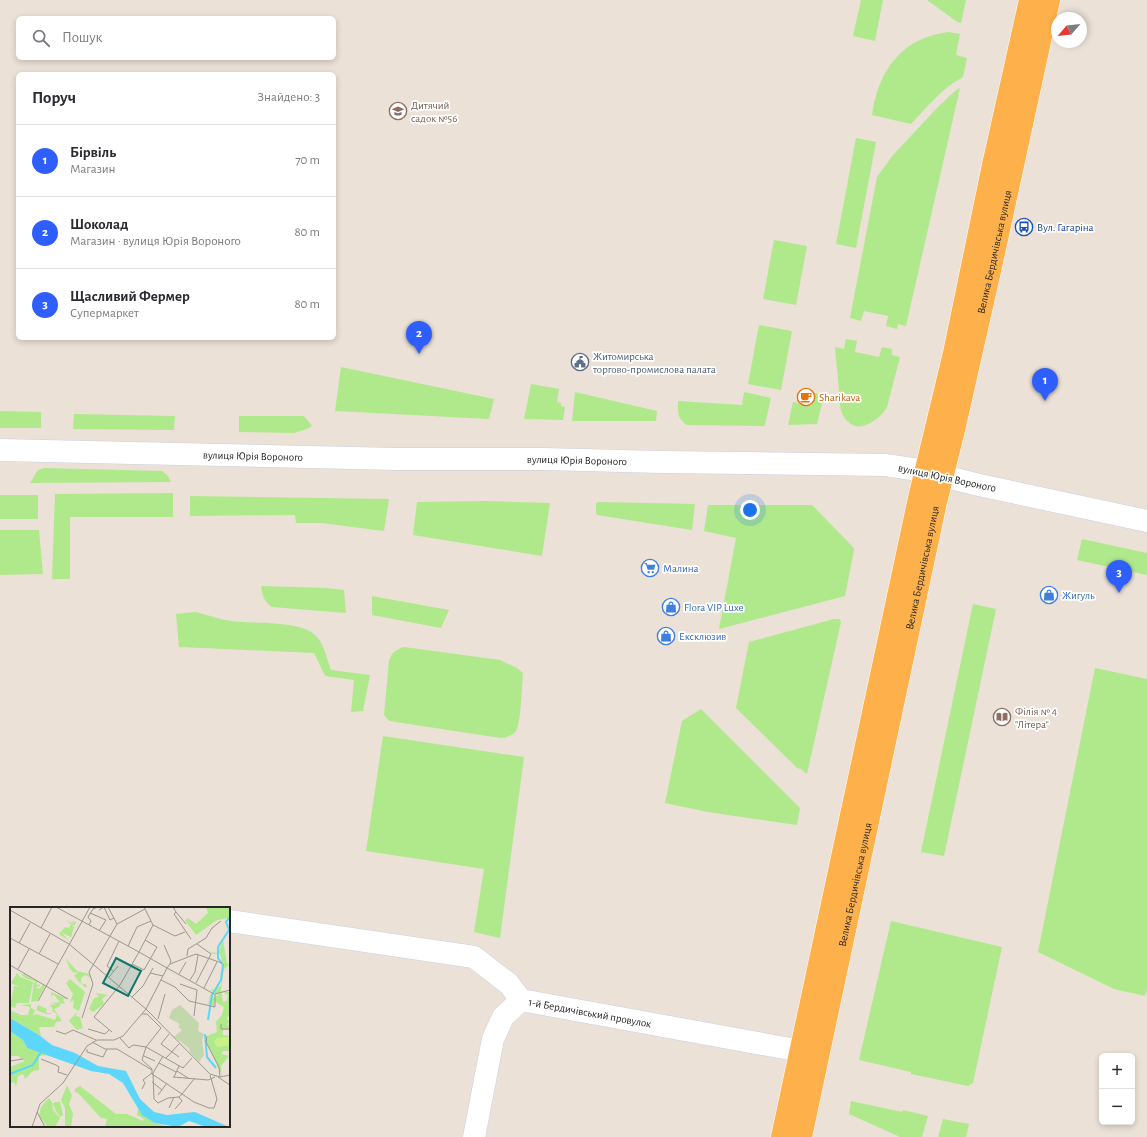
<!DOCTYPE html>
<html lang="uk">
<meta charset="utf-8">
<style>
:root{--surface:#fff;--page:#f2f2f3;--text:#2b2b33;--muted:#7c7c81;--line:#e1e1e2;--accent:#2f5eff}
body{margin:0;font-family:"Alegreya Sans",sans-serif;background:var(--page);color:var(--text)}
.controls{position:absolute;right:12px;bottom:12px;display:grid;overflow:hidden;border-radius:6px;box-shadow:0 2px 6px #0003}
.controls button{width:36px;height:36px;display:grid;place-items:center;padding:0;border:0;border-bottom:1px solid var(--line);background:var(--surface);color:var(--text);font:20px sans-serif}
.compass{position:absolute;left:1051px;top:12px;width:36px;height:36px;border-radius:50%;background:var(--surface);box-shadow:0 2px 6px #0003;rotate:242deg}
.you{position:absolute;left:750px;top:510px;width:14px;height:14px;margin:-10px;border:3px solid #fff;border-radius:50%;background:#1a73e8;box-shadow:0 0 0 6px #1a73e833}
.badge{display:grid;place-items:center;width:26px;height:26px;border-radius:50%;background:var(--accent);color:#fff;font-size:13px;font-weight:700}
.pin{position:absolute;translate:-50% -33px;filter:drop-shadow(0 1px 2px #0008)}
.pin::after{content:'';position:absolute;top:21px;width:14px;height:12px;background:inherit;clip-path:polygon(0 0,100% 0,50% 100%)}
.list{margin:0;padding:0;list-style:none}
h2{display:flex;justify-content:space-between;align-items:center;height:52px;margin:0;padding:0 16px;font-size:17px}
h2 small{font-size:13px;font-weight:400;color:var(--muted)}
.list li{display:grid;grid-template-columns:26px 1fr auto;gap:12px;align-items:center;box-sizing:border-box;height:72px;padding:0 16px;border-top:1px solid var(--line)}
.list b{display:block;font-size:15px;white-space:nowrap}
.list p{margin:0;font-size:13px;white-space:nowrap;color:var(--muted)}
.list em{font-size:13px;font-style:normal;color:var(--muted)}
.icon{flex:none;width:22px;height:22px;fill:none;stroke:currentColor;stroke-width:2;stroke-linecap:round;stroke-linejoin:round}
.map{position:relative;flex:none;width:1147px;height:1137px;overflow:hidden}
.search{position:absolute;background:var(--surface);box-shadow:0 2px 6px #0003;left:16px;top:16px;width:320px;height:44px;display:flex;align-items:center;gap:10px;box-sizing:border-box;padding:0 14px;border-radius:6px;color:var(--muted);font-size:15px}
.panel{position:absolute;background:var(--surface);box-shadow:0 2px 6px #0003;left:16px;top:72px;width:320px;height:268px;border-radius:6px}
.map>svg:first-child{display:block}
.green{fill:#afe98c}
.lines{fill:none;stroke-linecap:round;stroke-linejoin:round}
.minor-casing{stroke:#cbd0e2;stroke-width:23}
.tertiary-casing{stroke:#cbd0e2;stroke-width:23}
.trunk-casing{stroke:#fff;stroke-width:23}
.minor{stroke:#fff;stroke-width:22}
.tertiary{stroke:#fff;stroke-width:22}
.trunk{stroke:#feb04a;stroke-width:22}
.labels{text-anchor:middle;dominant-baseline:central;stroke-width:3.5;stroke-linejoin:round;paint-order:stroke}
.education-label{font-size:11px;fill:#785e54;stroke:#fff;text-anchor:start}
.transit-label{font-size:11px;fill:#164399;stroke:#fff;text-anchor:start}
.street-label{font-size:11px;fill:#272727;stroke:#fff}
.service-label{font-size:11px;fill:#4e5e75;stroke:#fff;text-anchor:start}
.food-label{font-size:11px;fill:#c56008;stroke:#fff;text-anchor:start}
.shop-label{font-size:11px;fill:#366cbe;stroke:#fff;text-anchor:start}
.inset-river{fill:none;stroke:#5cd6fa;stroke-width:2}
.inset-road{fill:none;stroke:#9d9790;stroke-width:1}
.view{fill:#0f766e;fill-opacity:0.15;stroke:#0f766e;stroke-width:2}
.inset-edge{fill:none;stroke:#272727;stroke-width:2}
</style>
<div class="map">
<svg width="1147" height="1137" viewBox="0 0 1147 1137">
<rect width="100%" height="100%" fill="#ebe1d6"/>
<g class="green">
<polygon points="861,0 883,0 875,41 853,36"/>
<polygon points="927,0 966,0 961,23 956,21"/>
<path d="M949,32L960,34L956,55L967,58L963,77C942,88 927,107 911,124L872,115C878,71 902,37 949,32Z"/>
<polygon points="960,88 906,326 898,324 897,329 886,326 888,316 864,311 861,321 850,318 877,177 893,155 910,137 938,107 955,91"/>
<polygon points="856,138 876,142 856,248 836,244"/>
<polygon points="774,240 807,246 796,305 763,299"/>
<polygon points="759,325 792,331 781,390 748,384"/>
<path d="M846,339L857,341L855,352L879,357L882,347L892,349V355L900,357L887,407C882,416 873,423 863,426C854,428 847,423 843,415C839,408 840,399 839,391C838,376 836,361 835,347L844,349Z"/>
<polygon points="341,367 494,399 489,419 335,411"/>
<polygon points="531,384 559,389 557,402 561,403 561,406 565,407 563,420 524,419"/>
<polygon points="575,392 657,411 656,421 572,421"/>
<path d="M744,392L771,398L765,425L764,426L687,425C677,418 678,413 678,401L742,405Z"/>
<polygon points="815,393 824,395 817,424 788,425 793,402 811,406"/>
<polygon points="0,411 41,412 41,428 0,428"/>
<polygon points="74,414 175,416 174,430 73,429"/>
<polygon points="239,416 304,416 312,426 307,429 294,433 239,432"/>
<polygon points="44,468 162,471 168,476 171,482 30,483 38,470"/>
<polygon points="173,493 173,517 70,517 70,579 52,579 55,494"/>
<rect x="0" y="495" width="38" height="24"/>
<polygon points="190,496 389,499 384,531 321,523 296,523 295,515 190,516"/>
<polygon points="486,501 550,503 542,556 413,535 417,502"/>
<polygon points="599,502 695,504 692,530 597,515 596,513 596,503"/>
<polygon points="708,505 812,505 853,547 854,550 845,596 719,629 736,538 704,531"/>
<polygon points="0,530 39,530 43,574 0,575"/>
<polygon points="1082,539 1147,553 1147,575 1077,560"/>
<path d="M261,586L327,588L344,590L346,613L272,607C263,601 263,596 261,586Z"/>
<polygon points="372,596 449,610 441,628 372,615"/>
<polygon points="973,604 996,609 944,856 921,852"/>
<path d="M195,612C205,614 215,618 225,620C248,625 298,619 315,635C324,643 327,659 331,670L370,675L363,711L351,712L354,680L325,676L314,653L179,647L176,614Z"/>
<polygon points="834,619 840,619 841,622 807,774 801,769 797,768 736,708 749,642"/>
<path d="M404,647L500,660L517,668L523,673C522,685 521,723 516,731C512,736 507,737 501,738L389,721L384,715L389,660C392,653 396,649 404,647Z"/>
<polygon points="1095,668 1147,679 1147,989 1145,996 1114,989 1038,952"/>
<polygon points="701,709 800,808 797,825 708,812 665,803 682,721"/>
<polygon points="383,736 524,757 500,938 474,932 484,869 366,851"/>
<polygon points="891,921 1002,947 973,1083 968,1086 911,1074 911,1072 859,1060"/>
<polygon points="851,1101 902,1112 903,1110 928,1116 922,1137 900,1137 849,1114"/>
<polygon points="943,1119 969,1124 966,1137 938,1137"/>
</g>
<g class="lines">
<defs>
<g id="minor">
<polyline points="943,476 979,485 1147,521"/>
<path id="s1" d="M229,921L474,957L509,984L521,1000L801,1051"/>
<polyline points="474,1137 493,1039 503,1017 521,1000"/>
</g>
<g id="tertiary">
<path id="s2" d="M0,450L396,459H543L662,462L885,465L926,471L943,476"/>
</g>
<g id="trunk">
<polyline points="782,1137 919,498 954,353 993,165 1030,0"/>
<path id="s3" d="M801,1137L936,502L954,430L992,262L1049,0"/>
</g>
</defs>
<use href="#minor" class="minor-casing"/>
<use href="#tertiary" class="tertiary-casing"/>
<use href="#trunk" class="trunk-casing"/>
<use href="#minor" class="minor"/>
<use href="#tertiary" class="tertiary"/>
<use href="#trunk" class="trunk"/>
</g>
<defs>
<symbol id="school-ring" viewBox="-11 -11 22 22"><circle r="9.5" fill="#fff" stroke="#8d6e63" stroke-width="1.5"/><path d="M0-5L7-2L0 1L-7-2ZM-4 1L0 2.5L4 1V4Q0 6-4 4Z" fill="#8d6e63"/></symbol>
<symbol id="bus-ring" viewBox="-11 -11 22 22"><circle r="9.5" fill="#fff" stroke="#1a4fb4" stroke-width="1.5"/><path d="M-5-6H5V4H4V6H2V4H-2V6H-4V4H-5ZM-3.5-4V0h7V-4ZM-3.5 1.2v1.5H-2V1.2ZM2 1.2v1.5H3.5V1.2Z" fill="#1a4fb4"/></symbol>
<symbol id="civic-ring" viewBox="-11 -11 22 22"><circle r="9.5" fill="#fff" stroke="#5c6f8a" stroke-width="1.5"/><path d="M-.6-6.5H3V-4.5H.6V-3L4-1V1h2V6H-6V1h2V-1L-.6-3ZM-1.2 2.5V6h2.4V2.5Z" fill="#5c6f8a"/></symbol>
<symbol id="cafe-ring" viewBox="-11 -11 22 22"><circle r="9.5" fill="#fff" stroke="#e8710a" stroke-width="1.5"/><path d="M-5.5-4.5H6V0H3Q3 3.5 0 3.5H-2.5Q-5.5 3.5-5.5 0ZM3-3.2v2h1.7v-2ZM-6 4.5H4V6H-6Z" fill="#e8710a"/></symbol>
<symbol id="supermarket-ring" viewBox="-11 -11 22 22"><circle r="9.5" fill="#fff" stroke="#3f7fe0" stroke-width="1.5"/><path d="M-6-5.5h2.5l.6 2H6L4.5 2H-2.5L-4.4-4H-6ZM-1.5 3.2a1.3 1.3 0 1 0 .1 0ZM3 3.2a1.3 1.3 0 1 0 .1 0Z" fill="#3f7fe0"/></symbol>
<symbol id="shop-ring" viewBox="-11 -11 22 22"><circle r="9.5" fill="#fff" stroke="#3f7fe0" stroke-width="1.5"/><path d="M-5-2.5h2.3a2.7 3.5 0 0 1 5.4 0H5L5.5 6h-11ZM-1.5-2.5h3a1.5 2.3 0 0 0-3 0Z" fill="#3f7fe0"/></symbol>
<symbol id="library-ring" viewBox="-11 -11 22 22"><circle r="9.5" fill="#fff" stroke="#8d6e63" stroke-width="1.5"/><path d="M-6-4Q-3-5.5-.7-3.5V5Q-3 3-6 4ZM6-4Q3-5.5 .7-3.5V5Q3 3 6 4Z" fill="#8d6e63"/></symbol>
</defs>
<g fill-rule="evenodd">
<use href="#school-ring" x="388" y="101" width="20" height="20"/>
<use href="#bus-ring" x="1014" y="217" width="20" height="20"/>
<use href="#civic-ring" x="570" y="352" width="20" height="20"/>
<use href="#cafe-ring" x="796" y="387" width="20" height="20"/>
<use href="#supermarket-ring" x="640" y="558" width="20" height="20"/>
<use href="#shop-ring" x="1039" y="585" width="20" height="20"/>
<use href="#shop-ring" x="661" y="597" width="20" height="20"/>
<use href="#shop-ring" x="656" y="626" width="20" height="20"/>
<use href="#library-ring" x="992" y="707" width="20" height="20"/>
</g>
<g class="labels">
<g class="education-label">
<text x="411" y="105">Дитячий<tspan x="411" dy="13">садок №56</tspan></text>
<text x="1015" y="711">Філія № 4<tspan x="1015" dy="13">"Літера"</tspan></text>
</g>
<g class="transit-label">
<text x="1037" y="227">Вул. Гагаріна</text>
</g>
<g class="street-label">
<text stroke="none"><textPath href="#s3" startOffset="906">Велика Бердичівська вулиця</textPath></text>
<text stroke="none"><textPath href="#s2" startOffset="253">вулиця Юрія Вороного</textPath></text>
<text stroke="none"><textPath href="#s2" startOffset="577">вулиця Юрія Вороного</textPath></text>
<text transform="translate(947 478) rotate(12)">вулиця Юрія Вороного</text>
<text stroke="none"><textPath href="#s3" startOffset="582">Велика Бердичівська вулиця</textPath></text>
<text stroke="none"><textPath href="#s3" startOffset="258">Велика Бердичівська вулиця</textPath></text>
<text stroke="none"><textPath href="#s1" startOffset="382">1-й Бердичівський провулок</textPath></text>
</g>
<g class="service-label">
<text x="593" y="356">Житомирська<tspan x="593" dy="13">торгово-промислова палата</tspan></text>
</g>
<g class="food-label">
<text x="819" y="397">Sharikava</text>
</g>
<g class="shop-label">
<text x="663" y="568">Малина</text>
<text x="1062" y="595">Жигуль</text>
<text x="684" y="607">Flora VIP Luxe</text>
<text x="679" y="636">Ексклюзив</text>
</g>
</g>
<g transform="translate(10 907)">
<rect width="220" height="220" fill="#ebe1d6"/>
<path d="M196,0H220V11L207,13L186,28L175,13L178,11L186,17L198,6ZM56,13L64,17L62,14L66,15L65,18H62L64,20L61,30L52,26L59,34L49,27L55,20L59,21L61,17ZM213,33L217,57H220L214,62L211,82L213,95L217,94L218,88L214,85H220V112L218,108L217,113H220L217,118L220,119L218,121L220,123H213V128L220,129V131L207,140L220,138V144H213L212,147L219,149L211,159L212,169L196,134L199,128L207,125L206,115L212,108L214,100L204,94V99L198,97L201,86L204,91L210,86L205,87L200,82L205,83L211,78L213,58L210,47H202L200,45L208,46ZM56,52L67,64L79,67L81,71L75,68L71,71V76L77,78L76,81L65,71L69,73L64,69L68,65L64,66L60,62ZM7,66L10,70L23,75L19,96H7L5,101L0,99L4,79L10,80L1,76ZM11,67H14L28,75L25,77L30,78V79L25,80L30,82L33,77L35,79L27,94L21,95L24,75H27L15,71ZM60,72L75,85L69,104L63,101L64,93L60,95L63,87L56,76ZM41,85L58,92H53L55,97L51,96L49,100L44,102L52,114L46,115L44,120H29L31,129L0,111V103L11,108H18L20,100L11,98L21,97V101L25,103L23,109L26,107L45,113L47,108L43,104L40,107H36L26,103L28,98L37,102L36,106H41L43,102L40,98L47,97L40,96L50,95L43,87L41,90ZM86,86L97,88L92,92L94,97L83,105L79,102L84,91L89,90ZM67,105L66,109L70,110L73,121L67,123L59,114ZM0,124L13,133L17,141L38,148L29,149V163L23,164L15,172L13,167L8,169L6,180L4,175L0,177V160L15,154L8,149H0ZM57,178L62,189L59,197L63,207L61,220H55V201L51,193ZM70,179L106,207H117L133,214L134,212L127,208L128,202L145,216L159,220H95L97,212L91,211L68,186L65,185V182ZM39,191L42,195L43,203L50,211L45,220H38L29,209L31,200ZM45,195H50L53,208L50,210L46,204L43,197Z" fill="#afe98c"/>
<path d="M170,98L189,116L188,124L194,127L192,133L194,148L189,155L180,145L179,141L164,130L172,123L168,120L170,117L159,111L162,103Z" fill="#c2d7ab"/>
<path d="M207,131L219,130L220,138L207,140L204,135Z" fill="#c8f286"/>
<path d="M0,111L29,128L42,138L65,146L88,159L116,164L130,192L144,205L157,208L185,205L219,220H196L179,214L168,220L145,216L132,208L113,176L99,167L81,164L17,141L13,133L0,124Z" fill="#5cd6fa"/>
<path class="inset-river" d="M198,113L202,88L211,73L213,58L208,51V40L219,23L216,15L220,10M195,127L197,150L206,161M0,167L23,158L31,145"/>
<path class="inset-road" d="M46,0L129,45L110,78L84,110L102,125M98,0L107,17M134,0L143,18L129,45L157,61L136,102L200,167L210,170L220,168M163,0L166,5L164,7L181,32M0,3L59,37L136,102L113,129L104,133H87L77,139L53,176L30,197L22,220M89,3L94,0L100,13L104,11M166,5L176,17M80,6L96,13L89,24M79,18L81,14L78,10L83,2L88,0M143,18L165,29L175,25M31,21L42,0M0,31L48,57M9,36L20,16M154,38L161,54L160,57M118,39L127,20L141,14M29,47L40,27M177,49L178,42L196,31L202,21L211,14M122,57L134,63L147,40L135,33M160,57L157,61L204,87M160,57L186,47L212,56M0,58L58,92M8,62L19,42M103,64L97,59L109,34M140,66L153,69M169,67L176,55M99,70L108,59M151,73L165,80L179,94L205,100V87M180,73L185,65L188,48M186,76L201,47L187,37M170,77L187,83L184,109M194,81L207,55M205,87L220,83M122,90L133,79L143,61M28,94L80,0M132,107H137L151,121L136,140L132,153L142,162V167L184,195L199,201H204L207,192L200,168M72,111L83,77L79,65L107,17L135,2M148,112L155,87M211,117V122H220M78,122L95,127L99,123M46,124L55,127L63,123L86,133M159,127L151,137L169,150M197,129L196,135L209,160L210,170M110,131L119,141L123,138L136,140M82,135L95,142H107L142,163M136,140L173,161L182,151M77,142V145L93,150L97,142M134,149L145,154M153,149L143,166L144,192L148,196L158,191L169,190L172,187M156,151L169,137M31,152L46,158L49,160L48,165L57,168M0,154L13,152M149,156L166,165M167,164L178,171M163,170L198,173L205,170M164,170L169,159M208,170L220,178M142,175L152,183M132,182L135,176L133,173L142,166M172,187L185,171M148,188L157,176M159,201L164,190M165,202L172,194L169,190M27,205L35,220"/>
<path class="view" d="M106,51L131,64L118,89L93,76Z"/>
<rect width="220" height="220" class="inset-edge"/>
</g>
</svg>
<div class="controls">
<button>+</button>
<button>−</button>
</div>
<svg class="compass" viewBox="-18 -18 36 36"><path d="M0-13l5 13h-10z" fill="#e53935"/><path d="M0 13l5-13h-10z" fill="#7c7c81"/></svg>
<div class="you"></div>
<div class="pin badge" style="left:1045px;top:401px">1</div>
<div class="pin badge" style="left:419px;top:354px">2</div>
<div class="pin badge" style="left:1119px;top:593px">3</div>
<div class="search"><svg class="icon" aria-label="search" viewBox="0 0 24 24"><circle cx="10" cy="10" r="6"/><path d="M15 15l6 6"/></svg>Пошук</div>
<section class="panel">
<h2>Поруч<small>Знайдено: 3</small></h2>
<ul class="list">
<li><span class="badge">1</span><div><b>Бірвіль</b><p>Магазин</p></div><em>70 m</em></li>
<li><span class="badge">2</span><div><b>Шоколад</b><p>Магазин · вулиця Юрія Вороного</p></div><em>80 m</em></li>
<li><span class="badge">3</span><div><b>Щасливий Фермер</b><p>Супермаркет</p></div><em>80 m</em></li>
</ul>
</section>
</div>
